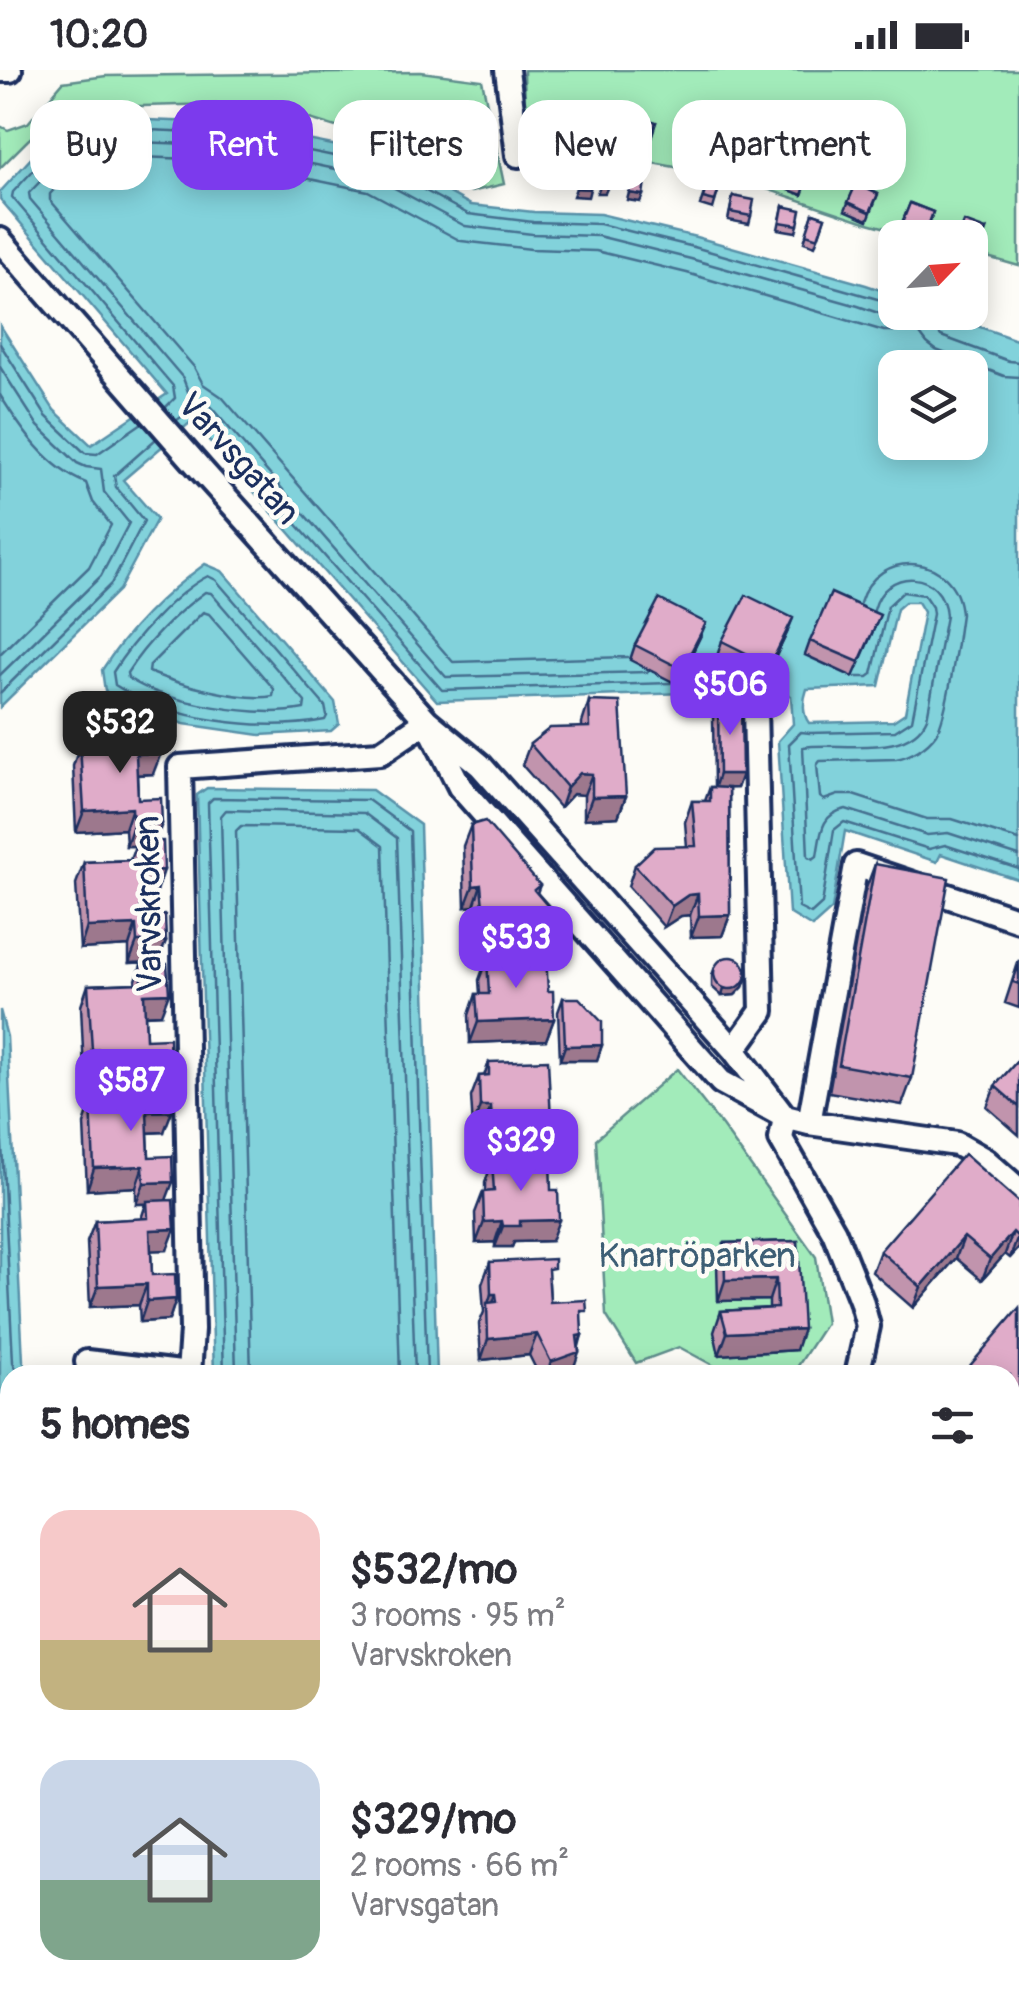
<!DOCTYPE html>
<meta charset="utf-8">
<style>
body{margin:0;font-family:Pangolin,sans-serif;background:#f2f2f3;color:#2b2b33;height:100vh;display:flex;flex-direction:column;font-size:38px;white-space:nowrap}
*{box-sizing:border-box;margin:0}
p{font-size:32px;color:#7c7c81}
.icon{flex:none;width:55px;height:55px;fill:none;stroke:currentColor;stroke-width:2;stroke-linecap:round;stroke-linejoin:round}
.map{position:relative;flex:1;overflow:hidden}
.side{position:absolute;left:0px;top:1295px;width:1020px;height:642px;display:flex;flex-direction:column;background:#fff;border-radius:30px 30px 0 0;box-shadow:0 5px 25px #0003}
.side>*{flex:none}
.top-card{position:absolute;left:30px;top:30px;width:960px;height:90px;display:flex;gap:20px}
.needle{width:65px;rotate:65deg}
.fabs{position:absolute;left:878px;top:150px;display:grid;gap:20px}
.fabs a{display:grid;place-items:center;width:110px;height:110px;border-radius:20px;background:#fff;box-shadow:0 5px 25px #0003;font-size:50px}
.price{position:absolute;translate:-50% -85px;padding:0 22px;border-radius:20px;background:#7c3aed;color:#fff;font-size:32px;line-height:65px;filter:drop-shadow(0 2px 5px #0008)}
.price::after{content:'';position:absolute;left:50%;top:60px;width:30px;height:22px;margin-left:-15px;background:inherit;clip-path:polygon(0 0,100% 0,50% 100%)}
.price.current{background:#222;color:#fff}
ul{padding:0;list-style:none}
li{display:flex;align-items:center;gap:30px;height:250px;padding:0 40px}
li span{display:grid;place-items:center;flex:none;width:280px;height:200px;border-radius:30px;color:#555}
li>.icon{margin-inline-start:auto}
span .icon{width:120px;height:120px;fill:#fffc;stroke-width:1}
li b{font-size:42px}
h2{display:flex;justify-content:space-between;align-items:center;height:120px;padding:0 40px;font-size:42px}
.tag{padding:0 35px;border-radius:30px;background:#fff;box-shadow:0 5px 25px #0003;font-size:35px;line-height:90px}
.tag.current{background:#7c3aed;color:#fff}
.status{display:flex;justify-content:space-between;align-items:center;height:70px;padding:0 50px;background:#fff;direction:ltr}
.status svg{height:28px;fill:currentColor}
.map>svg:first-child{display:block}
.green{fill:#a2ebba;stroke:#5e8d8c;stroke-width:2.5}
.water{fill:#82d2db;stroke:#5991a9;stroke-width:2.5;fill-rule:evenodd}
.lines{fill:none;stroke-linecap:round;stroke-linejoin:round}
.shore{stroke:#447090;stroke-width:2.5}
.minor-casing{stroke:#1b2f5e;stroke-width:30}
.minor{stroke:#fdfcf7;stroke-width:22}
.rail{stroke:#1b2f5e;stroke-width:8;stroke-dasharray:15 8;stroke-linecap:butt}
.wall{fill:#c194ad;stroke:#1b2f5e;stroke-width:2.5}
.shaded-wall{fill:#9d788d;stroke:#1b2f5e;stroke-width:2.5}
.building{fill:#e0acc9;stroke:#1b2f5e;stroke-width:2.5}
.labels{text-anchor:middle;stroke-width:9;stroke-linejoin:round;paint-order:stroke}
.street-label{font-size:35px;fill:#1b2f5e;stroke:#fdfcf7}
.park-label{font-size:35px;fill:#3d5e75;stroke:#fdfcf7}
</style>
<div class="status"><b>10:20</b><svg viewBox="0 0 49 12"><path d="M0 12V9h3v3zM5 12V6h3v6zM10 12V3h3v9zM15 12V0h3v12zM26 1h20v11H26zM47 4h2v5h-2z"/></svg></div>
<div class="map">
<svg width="1019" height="1937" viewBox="0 0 1019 1937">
<rect width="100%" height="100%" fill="#fdfcf7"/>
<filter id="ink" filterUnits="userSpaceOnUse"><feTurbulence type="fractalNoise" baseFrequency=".01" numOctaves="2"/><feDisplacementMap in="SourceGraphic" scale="20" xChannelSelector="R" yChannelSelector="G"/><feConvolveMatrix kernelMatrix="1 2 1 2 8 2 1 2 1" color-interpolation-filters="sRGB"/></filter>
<g filter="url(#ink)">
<path class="green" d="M 524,0 L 1019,0 L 1019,196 L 970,182 L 970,168 L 919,167 L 868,153 L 734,108 L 546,73 L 525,40 Z
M 421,2 L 482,10 L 504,114 L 471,122 L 392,74 L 257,33 L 65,38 L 28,70 L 0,98 L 0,56 L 8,60 L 28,53 L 63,12 L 106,6 Z
M 677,999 L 722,1056 L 816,1187 L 826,1253 L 792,1305 L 731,1305 L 679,1277 L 636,1293 L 606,1245 L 596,1069 Z
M 0,1516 L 10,1528 L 10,1729 L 5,1729 L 0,1744 Z
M 0,1761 L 10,1782 L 10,1843 L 0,1847 Z"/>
<path class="water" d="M 69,47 L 223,53 L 382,85 L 471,135 L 534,142 L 600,144 L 696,167 L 866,215 L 895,225 L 895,242 L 941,243 L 1019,271 L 1019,810 L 941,784 L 937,792 L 845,761 L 832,839 L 812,857 L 789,843 L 778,671 L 793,654 L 791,626 L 781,620 L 437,631 L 192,351 L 123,410 L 157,449 L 119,520 L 0,637 L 0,255 L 54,340 L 91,375 L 167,324 L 0,129 L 0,122 ZM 895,298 L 970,298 L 970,372 L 895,372 ZM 905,532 L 918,532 L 924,542 L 905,643 L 893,651 L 809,653 C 802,644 803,630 807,619 L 879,616 L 897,539 Z
M 205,494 L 222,501 L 335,632 L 339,654 L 331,661 L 260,665 L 184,654 L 128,635 L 105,621 L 102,600 C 129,558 165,523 205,494 Z
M 207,718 L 372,720 L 420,755 L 437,1305 L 214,1305 L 197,725 Z
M 0,940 L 7,967 L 23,1291 L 30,1305 L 10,1305 L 10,1480 L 0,1478 Z
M 10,1856 L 10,1928 L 483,1928 L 466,1937 L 0,1937 L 0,1860 Z"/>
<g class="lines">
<path class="shore" d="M 931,242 L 933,256 L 941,266 L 1009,291 L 1019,292
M 0,274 L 46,346 L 85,383 L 97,384 L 142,353
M 0,297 L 38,356 L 77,393 L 86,397 L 101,399 L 104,422 L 129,453 L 101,506 L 0,605
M 0,325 C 21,359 47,398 86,413 L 93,432 L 111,455 L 89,497 L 0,584
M 165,338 L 175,328 L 173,316 L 12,127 L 13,122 L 74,57 L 221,63 L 378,95 L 468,144 L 533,152 L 600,154 L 694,177 L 895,234
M 176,351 C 185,344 191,338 201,345 L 442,620 L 671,613
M 208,506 L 216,510 L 325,636 L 327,646 L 325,650 C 262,662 170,651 115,615 L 113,602 C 132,571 176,522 208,506 Z
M 205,522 L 211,523 L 305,632 L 304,639 C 258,648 167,634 128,608 L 127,603 C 146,573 176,543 205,522 Z
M 860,533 C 877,476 957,483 961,544 C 958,568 947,647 936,664 C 927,677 911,686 896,689 L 820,691 L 817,695 L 820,727 L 824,730 L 838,725 L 853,725 L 927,749 L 952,749 L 1019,770
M 874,540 C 885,496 944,499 946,546 L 927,648 C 909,690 839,671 803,677 L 808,786 L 813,789 L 817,786 C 821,764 820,744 846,739 L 927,765 L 948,763 L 1019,786
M 203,542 L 209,544 L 274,619 L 273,626 C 244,632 177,614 149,602 L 150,595 Z
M 628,587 L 453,592 L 222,327 L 203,314 L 194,297 L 50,130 L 50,124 L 86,85 L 218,90 L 368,121 L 461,171 L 531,179 L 596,181 L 687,203 L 884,261 L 900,261 L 915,257 L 927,273 L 936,280 L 1004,306 L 1019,307
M 648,602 L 446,607 L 210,336 L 202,331 L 190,327 L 183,308 L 30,129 L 29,123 L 80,70 L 220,75 L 374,107 L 465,156 L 532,164 L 598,166 L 691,189 L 858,236 L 887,246 L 897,247 L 907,242
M 856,607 L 868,607 L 872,604 L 888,536 L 903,522 L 924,525 L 932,537 L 933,544 L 912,650 L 895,661 L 810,663 L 801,662 L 789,674 L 799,838 L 811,844 L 822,834 L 834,760 L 844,752 L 929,779 L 945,775 L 1019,799
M 0,623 L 111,514 L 144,451 L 116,417 L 114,406 L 156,369
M 0,1034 L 13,1292 L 19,1305
M 224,1305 L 208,733 L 213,728 L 368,730 L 410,761 L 427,1305
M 236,1305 L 221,746 L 226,740 L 364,743 L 397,768 L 415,1305
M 251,1305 L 236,761 L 241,756 L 359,758 L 383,776 L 400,1305"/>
<defs>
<path id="minor" d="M 0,0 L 10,0
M 507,0 L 518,85
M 0,170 L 204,403 L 427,651 L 480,695 L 734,980 L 785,1047
M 431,659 L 460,717 L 721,1012 L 785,1047 L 809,1053 L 957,1074 L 985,1090 L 1019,1120
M 734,980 L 762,941 L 755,637
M 785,1047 L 781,1069 L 834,1162 L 861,1230 L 868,1256 L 857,1305
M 809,1053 L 856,795 L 1019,850
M 87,1292 L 189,1304 L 192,1260 L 180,697 L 380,683 L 427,651
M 1010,1563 L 1019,1553
M 1010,1639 L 1019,1628
M 644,1937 L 644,1928
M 983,1937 L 983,1928"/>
</defs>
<use href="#minor" class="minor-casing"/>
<use href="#minor" class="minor"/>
<path class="rail" d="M 0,1606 L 10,1608"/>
</g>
<path class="wall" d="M 633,45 L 656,52 L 647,78 L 624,71 Z
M 688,60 L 710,67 L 702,93 L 680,86 Z
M 739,75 L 761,81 L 753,108 L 730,101 Z
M 789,89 L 812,98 L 802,125 L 779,116 Z
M 707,114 L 719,118 L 713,139 L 700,135 Z
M 856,114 L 878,124 L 868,150 L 845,140 Z
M 733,126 L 751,146 L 749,154 L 728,150 Z
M 910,133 L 933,142 L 924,168 L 918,168 L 899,161 Z
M 783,136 L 798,155 L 796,162 L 778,159 Z
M 813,143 L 825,147 L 815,176 L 804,172 Z
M 986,160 L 976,187 L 970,185 L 970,168 Z
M 874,559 L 853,607 L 805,585 L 810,571 Z
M 787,563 L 765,609 L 717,586 L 722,571 Z
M 700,567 L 677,614 L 630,590 L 635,575 Z
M 589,631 L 626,726 L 618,747 L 584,749 L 584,725 L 573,724 L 560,738 L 522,695 L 530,674 L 582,657 L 582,653 Z
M 718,632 L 742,704 L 737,718 L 729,718 L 730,845 L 722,866 L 691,867 L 690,845 L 681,846 L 664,857 L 628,816 L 635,795 L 687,777 L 685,752 L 692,731 L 705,731 L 710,717 L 714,717 L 713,647 Z
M 133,656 L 153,704 L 137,705 L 138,729 L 156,771 L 157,821 L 140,822 L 141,846 L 158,892 L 129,893 L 129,876 L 80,879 L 76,814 L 84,792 L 130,790 L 135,776 L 126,776 L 125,759 L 76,762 L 73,696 L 80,675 L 126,673 Z
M 471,755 L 540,815 L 537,823 L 551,840 L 543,861 L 522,880 L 515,868 L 476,869 L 474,836 L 465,837 L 463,776 Z
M 875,794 L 912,1008 L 902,1035 L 829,1022 L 865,821 Z
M 487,888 L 548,921 L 554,949 L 546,970 L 470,973 L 469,945 L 476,924 L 480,924 L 479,910 Z
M 1019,890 L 1019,938 L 1005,933 Z
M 141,895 L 161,944 L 145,945 L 146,969 L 170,994 L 164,1012 L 164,1062 L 148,1063 L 149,1087 L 166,1130 L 167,1180 L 151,1180 L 152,1205 L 176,1229 L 169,1250 L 140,1252 L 139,1235 L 90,1237 L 87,1172 L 95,1151 L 141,1149 L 146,1134 L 136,1134 L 136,1117 L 87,1120 L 84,1054 L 91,1033 L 137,1031 L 143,1016 L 133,1016 L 133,1000 L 84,1002 L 81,936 L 88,915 L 135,913 Z
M 715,897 L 746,909 L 743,917 L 735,925 L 722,926 L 712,917 L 712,905 Z
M 563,928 L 602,975 L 597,990 L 560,990 L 558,942 Z
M 1019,989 L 1019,1065 L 987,1037 L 995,1016 Z
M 489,992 L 543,1072 L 484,1074 L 483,1057 L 473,1058 L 471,1027 L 479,1006 L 484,1006 Z
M 492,1092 L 551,1171 L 514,1172 L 512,1177 L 495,1177 L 495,1172 L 476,1173 L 475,1143 L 483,1122 L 485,1122 L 485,1113 Z
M 1019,1132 L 1019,1178 L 1010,1188 L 1005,1184 L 982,1210 L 956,1188 L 913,1238 L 872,1202 L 880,1181 Z
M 798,1171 L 796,1280 L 719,1285 L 714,1262 L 721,1241 L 769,1238 L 769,1230 L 718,1231 L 717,1194 L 724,1173 Z
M 490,1192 L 549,1213 L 550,1232 L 581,1255 L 582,1265 L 572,1303 L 565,1305 L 539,1305 L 529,1285 L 481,1290 L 479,1254 L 484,1242 L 482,1214 Z
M 1019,1238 L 1019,1364 L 1010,1374 L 1010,1305 Z"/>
<path class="shaded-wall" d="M 600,116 L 608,116 L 605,123 L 597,123 Z
M 576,118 L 590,119 L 588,127 L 573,126 Z
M 629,123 L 643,125 L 640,132 L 627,130 Z
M 793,548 L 787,563 L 765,609 L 770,595 Z
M 706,553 L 700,567 L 677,614 L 682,599 Z
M 161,683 L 153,704 L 128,705 L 136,684 Z
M 580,703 L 592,704 L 584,725 L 573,724 L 560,738 L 567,717 Z
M 719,704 L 742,704 L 737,718 L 714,719 Z
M 626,726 L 618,747 L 584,749 L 592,727 Z
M 132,738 L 125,759 L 76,762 L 84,741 Z
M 162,754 L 154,775 L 137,772 L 135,776 L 126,776 L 133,755 Z
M 164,800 L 157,821 L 132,822 L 139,801 Z
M 481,815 L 474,836 L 465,837 L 473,816 Z
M 698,824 L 690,845 L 681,846 L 664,857 L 672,836 L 688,825 Z
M 551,840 L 543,861 L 522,880 L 530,858 Z
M 730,845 L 722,866 L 691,867 L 699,846 Z
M 523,847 L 515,868 L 476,869 L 484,848 Z
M 136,855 L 129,876 L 80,879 L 87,857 Z
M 166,871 L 158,892 L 129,893 L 137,872 Z
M 746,909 L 743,917 L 735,925 L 722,926 L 724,919 Z
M 169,923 L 161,944 L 136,945 L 144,924 Z
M 554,949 L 546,970 L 470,973 L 478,952 Z
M 602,975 L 597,990 L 560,990 L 565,976 Z
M 140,978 L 133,1000 L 84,1002 L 92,980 Z
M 170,994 L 162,1015 L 133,1016 L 141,995 Z
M 480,1036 L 491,1036 L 483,1057 L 473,1058 Z
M 172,1041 L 164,1062 L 139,1063 L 147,1042 Z
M 551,1051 L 543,1072 L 484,1074 L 492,1053 Z
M 143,1096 L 136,1117 L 87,1120 L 94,1098 Z
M 173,1112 L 165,1133 L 136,1134 L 144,1113 Z
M 559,1150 L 551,1171 L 514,1172 L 512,1177 L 495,1177 L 503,1156 L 520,1151 Z
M 502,1151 L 495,1172 L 476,1173 L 484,1152 Z
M 175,1159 L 167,1180 L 142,1181 L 150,1160 Z
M 1013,1162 L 1005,1184 L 982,1210 L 990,1189 Z
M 1019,1166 L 1019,1178 L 1010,1188 L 1018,1167 Z
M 964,1167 L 956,1188 L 913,1238 L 921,1217 Z
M 776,1209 L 769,1230 L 718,1231 L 725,1210 Z
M 147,1214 L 139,1235 L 90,1237 L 98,1216 Z
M 491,1224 L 496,1224 L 489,1245 L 487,1237 Z
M 176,1229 L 169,1250 L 140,1252 L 147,1231 Z
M 803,1259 L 796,1280 L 719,1285 L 727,1263 Z
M 537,1264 L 529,1285 L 481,1290 L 488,1269 Z
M 582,1265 L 575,1283 L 579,1282 L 572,1303 L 565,1305 L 546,1305 L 551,1292 L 577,1266 Z
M 1019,1348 L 1019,1364 L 1010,1374 L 1010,1370 Z
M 1019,1501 L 1019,1511 L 1010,1533 L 1010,1511 Z"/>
<path class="building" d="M 633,45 L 656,52 L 650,71 L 627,64 Z
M 688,60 L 710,67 L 705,86 L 682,79 Z
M 739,75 L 761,81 L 755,101 L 733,94 Z
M 789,89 L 812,98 L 804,117 L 782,109 Z
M 577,100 L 591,101 L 590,119 L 576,118 Z
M 608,101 L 608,116 L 600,116 L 600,102 Z
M 632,102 L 646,104 L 643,125 L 629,123 Z
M 707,114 L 719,118 L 715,131 L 703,128 Z
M 856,114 L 878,124 L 870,142 L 848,132 Z
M 733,126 L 754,130 L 751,146 L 730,142 Z
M 910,133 L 933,142 L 926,162 L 902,153 Z
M 783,136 L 801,140 L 798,155 L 780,152 Z
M 813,143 L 825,147 L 818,168 L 806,164 Z
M 964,152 L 986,160 L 979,180 L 970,177 L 970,168 L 958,168 Z
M 831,523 L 880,545 L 859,592 L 810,571 Z
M 746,525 L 793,548 L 770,595 L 722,571 Z
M 659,529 L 706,553 L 682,599 L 635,575 Z
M 589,631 L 620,632 L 626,726 L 592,727 L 592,704 L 580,703 L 567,717 L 530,674 L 550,658 L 590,657 Z
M 718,632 L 741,632 L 742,704 L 719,704 Z
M 159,654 L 161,683 L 136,684 L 138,729 L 161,728 L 162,754 L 133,755 L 132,738 L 84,741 L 80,675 L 134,673 L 133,656 Z
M 710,717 L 729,718 L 730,845 L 699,846 L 698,824 L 688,825 L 672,836 L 635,795 L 654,777 L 696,776 L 692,731 L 710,731 Z
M 485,751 L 540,815 L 534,820 L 551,840 L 530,858 L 523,847 L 484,848 L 481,815 L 473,816 L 471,755 Z
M 163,771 L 164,800 L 139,801 L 141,846 L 165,845 L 166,871 L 137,872 L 136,855 L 87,857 L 84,792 L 137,790 L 137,772 Z
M 875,794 L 949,808 L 912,1008 L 839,995 Z
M 546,886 L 548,921 L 553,921 L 554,949 L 478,952 L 476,924 L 489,924 L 487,888 Z
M714 903a16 16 0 1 1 32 0a16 16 0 1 1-32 0Z
M 1019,893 L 1019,914 L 1013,912 Z
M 167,894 L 169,923 L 144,924 L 146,969 L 169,968 L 170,994 L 141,995 L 140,978 L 92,980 L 88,915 L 142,913 L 141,895 Z
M 563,928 L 579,928 L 602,952 L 602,975 L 565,976 Z
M 1019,989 L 1019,1037 L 995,1016 Z
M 548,990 L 551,1051 L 492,1053 L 491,1036 L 480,1036 L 479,1006 L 489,1005 L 489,992 Z
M 170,1012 L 172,1041 L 147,1042 L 149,1087 L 172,1086 L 173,1112 L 144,1113 L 143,1096 L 94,1098 L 91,1033 L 145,1031 L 144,1013 Z
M 964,1084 L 1019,1132 L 1019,1166 L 1018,1167 L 1013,1162 L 990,1189 L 964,1167 L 921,1217 L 880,1181 Z
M 550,1090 L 551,1120 L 558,1120 L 559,1150 L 520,1151 L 520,1156 L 503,1156 L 502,1151 L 484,1152 L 483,1122 L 494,1121 L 492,1092 Z
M 173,1130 L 175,1159 L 150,1160 L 152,1205 L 175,1204 L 176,1229 L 147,1231 L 147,1214 L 98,1216 L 95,1151 L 148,1148 L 147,1131 Z
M 798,1171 L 803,1259 L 727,1263 L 721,1241 L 777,1238 L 776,1209 L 725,1210 L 724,1173 Z
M 554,1189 L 554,1198 L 548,1199 L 550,1232 L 586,1230 L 587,1241 L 581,1241 L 582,1265 L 577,1266 L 579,1282 L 551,1292 L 537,1264 L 488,1269 L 487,1233 L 497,1232 L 496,1224 L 491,1224 L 490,1192 Z
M 1019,1238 L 1019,1348 L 1017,1351 L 1010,1345 L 1010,1305 L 962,1305 Z
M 1010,1479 L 1019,1488 L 1019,1501 L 1010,1511 Z
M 589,1928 L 590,1937 L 531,1937 L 531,1930 Z
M 747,1928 L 775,1928 L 775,1933 L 807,1934 L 807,1937 L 747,1937 Z"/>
</g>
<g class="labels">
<g class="street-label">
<text transform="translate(239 388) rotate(48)" y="12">Varvsgatan</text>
<text transform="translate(148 834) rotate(-91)" y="12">Varvskroken</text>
</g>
<g class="park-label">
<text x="697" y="1197">Knarröparken</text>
</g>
</g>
</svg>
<div class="fabs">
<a><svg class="needle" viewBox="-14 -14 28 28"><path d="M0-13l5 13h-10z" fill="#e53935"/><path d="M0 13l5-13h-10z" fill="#7c7c81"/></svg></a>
<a><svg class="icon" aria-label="layers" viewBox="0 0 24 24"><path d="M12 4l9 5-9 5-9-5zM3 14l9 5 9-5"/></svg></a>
</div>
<b class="price" style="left:730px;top:668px">$506</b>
<b class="price current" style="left:120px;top:706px">$532</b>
<b class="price" style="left:516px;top:921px">$533</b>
<b class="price" style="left:131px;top:1064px">$587</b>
<b class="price" style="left:521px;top:1124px">$329</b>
<div class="top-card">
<a class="tag">Buy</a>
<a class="tag current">Rent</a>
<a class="tag">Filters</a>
<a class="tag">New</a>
<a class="tag">Apartment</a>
</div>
<section class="side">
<h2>5 homes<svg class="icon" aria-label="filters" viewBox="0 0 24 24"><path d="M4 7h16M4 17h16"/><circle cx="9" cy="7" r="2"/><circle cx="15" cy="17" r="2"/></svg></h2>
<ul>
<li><span style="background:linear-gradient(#f6c9c9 65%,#c2b280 0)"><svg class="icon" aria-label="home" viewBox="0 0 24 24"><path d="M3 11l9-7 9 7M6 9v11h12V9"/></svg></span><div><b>$532/mo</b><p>3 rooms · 95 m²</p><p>Varvskroken</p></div></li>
<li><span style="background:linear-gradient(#c9d6e8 60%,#7fa58c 0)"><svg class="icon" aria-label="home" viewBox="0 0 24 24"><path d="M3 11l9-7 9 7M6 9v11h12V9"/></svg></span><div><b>$329/mo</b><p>2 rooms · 66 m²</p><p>Varvsgatan</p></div></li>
</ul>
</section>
</div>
